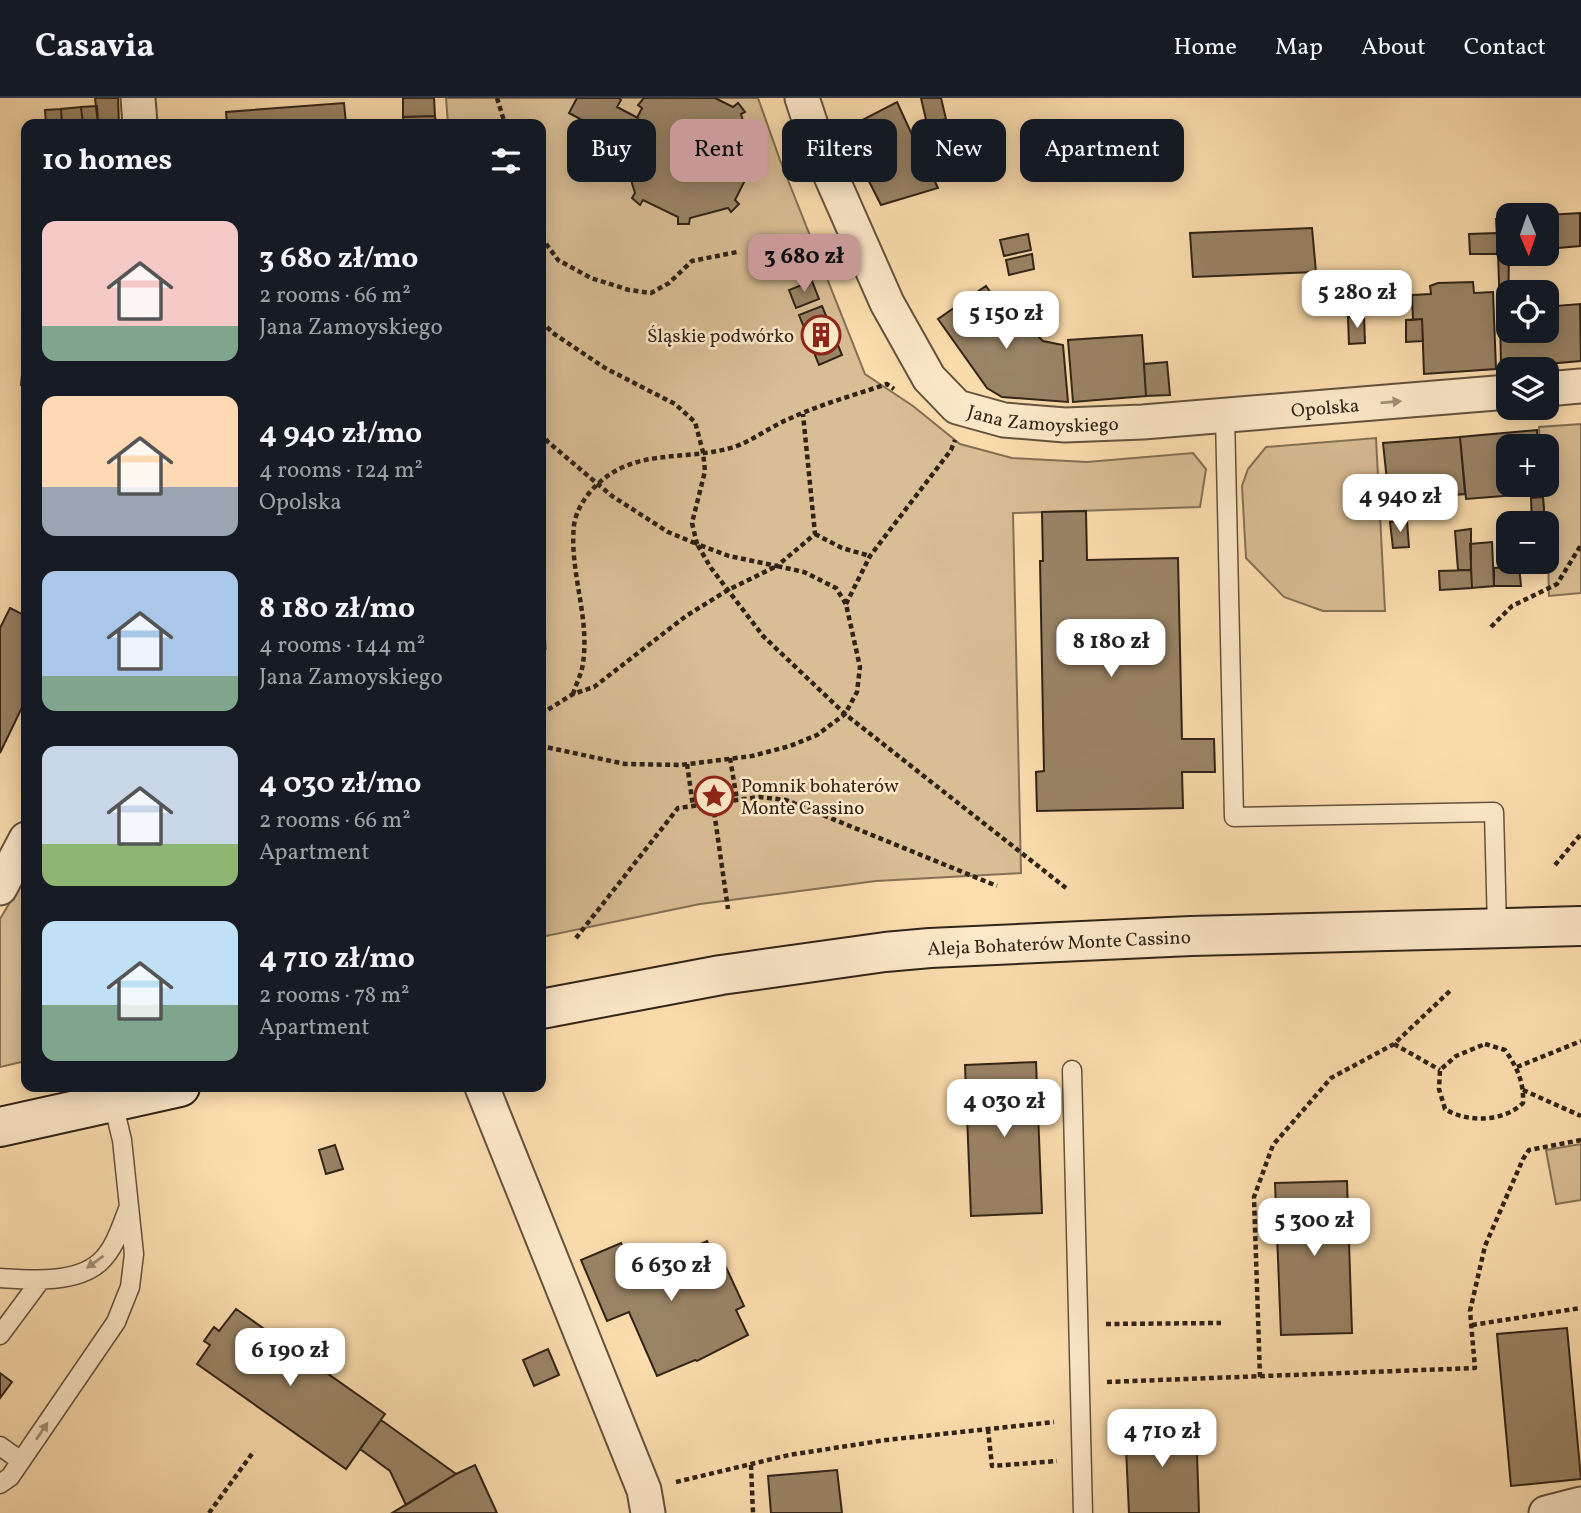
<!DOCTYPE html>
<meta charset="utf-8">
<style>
body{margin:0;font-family:Vollkorn,serif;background:#242831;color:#f1f3f6;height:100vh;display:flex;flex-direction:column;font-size:26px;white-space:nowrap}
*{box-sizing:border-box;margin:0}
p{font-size:23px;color:#9ea1a6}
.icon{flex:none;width:38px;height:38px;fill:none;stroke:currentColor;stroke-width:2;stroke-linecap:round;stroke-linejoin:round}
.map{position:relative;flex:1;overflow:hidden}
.sheet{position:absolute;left:21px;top:21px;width:525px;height:973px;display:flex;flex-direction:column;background:#171b24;border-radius:14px;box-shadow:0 4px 18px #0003}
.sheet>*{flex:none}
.guide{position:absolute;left:567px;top:21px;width:665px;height:63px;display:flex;gap:14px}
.needle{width:46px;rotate:178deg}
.fabs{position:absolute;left:1496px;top:105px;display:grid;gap:14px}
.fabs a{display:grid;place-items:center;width:63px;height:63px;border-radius:14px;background:#171b24;box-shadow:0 4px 18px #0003;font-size:35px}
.price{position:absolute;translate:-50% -60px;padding:0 16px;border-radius:14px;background:#fff;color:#222;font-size:23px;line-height:46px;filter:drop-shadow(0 2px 4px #0008)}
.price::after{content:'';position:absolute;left:50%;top:42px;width:21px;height:16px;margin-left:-10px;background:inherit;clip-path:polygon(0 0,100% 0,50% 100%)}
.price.on{background:#c59692;color:#111}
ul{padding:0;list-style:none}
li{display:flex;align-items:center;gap:21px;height:175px;padding:0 21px}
li span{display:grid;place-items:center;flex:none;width:196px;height:140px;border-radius:14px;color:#555}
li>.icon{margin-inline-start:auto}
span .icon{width:84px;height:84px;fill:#fffc;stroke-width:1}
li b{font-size:30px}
h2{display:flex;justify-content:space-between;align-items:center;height:84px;padding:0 21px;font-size:30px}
.pill{padding:0 24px;border-radius:14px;background:#171b24;box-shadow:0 4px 18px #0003;font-size:24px;line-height:63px}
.pill.on{background:#c59692;color:#111}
header{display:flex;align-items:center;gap:42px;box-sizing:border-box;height:98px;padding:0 35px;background:#171b24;border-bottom:2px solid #363941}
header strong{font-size:33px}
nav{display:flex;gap:38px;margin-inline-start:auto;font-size:24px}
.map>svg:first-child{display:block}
.green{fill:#d9bd94;stroke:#847056;stroke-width:2}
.building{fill:#9a8466;stroke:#302317;stroke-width:2}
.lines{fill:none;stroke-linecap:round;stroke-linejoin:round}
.lane-casing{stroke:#63523d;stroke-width:21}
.street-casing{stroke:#63523d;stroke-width:37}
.secondary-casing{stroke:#302317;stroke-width:42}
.path{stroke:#302317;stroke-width:4.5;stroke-dasharray:5 3.5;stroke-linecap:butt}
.lane{stroke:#fde9ca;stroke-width:18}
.street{stroke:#fde9ca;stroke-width:33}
.secondary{stroke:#fde9ca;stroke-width:38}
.oneway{fill:#a19079}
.labels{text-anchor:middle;stroke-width:5;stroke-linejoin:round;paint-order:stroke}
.poi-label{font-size:19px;fill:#302317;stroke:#fde9ca;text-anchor:end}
.street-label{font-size:19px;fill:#302317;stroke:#fde9ca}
</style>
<header>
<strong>Casavia</strong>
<nav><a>Home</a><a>Map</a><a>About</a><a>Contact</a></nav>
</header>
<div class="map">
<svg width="1581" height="1415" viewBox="0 0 1581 1415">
<rect width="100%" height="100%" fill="#fcddae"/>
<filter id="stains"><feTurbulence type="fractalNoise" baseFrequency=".00286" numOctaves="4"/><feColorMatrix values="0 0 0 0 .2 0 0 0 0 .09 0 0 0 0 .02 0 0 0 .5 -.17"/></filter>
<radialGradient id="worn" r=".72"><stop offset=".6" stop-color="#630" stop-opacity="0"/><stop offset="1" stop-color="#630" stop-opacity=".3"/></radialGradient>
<path class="green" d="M 446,0 L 758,0 L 780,62 L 865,276 L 913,308 L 960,346 L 1012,360 L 1087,364 L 1193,355 L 1206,371 L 1200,409 L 1013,415 L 1021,775 L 876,783 L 700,806 L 541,839 L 541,552 L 546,551 L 541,497 L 541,26 L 448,26 Z
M 1581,326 L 1581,495 L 1549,498 L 1547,425 L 1545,425 L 1542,387 L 1547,387 L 1547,348 L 1540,348 L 1539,329 Z
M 1376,340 L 1385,513 L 1323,513 L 1284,499 L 1246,460 L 1242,388 L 1248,371 L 1266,349 Z
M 25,779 L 26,963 L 0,969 L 0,821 Z
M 1581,1046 L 1581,1102 L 1556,1106 L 1546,1052 Z"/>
<path class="building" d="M 95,0 L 118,0 L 119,26 L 98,26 Z
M 403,0 L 434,0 L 435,18 L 403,19 Z
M 577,0 L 619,0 L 621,2 L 617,9 L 638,20 L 629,37 L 608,27 L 604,34 L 569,15 Z
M 644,0 L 715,0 L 733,9 L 738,5 L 745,14 L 741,16 L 752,54 L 759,56 L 757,66 L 753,66 L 735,102 L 739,106 L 731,114 L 728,110 L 690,120 L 689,126 L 678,126 L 678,119 L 643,102 L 640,107 L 632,100 L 635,95 L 624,59 L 618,58 L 618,46 L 624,46 L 642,10 L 638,7 Z
M 921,0 L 941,0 L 946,21 L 927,26 Z
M 897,4 L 913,39 L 920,42 L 919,50 L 938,90 L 881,107 L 843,32 Z
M 344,5 L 346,26 L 227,26 L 226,14 Z
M 97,8 L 98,26 L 83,26 L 81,9 Z
M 81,9 L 83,26 L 62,26 L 61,11 Z
M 61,11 L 62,26 L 46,26 L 45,12 Z
M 435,18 L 436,26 L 404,26 L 403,19 Z
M 1580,115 L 1580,148 L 1547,151 L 1547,117 Z
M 1508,120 L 1508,155 L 1498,156 L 1496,121 Z
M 1312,130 L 1316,174 L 1193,179 L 1190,135 Z
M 1497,135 L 1498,156 L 1470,156 L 1469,136 Z
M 1028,136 L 1031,152 L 1004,158 L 1000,142 Z
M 1032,156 L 1034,171 L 1009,177 L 1006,162 Z
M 1498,156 L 1509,156 L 1508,212 L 1500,212 Z
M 812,183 L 819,201 L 796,210 L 789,192 Z
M 1473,184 L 1474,195 L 1493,194 L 1496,271 L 1424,276 L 1422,221 L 1413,222 L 1412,197 L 1431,196 L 1430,188 L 1438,185 Z
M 986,188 L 1019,234 L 1027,227 L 1043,243 L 1063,247 L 1068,304 L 1002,299 L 987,290 L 938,221 Z
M 1556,200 L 1556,208 L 1580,206 L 1581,263 L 1501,270 L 1500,212 L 1508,212 L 1508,233 L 1547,233 L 1547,201 Z
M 822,208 L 842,257 L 819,267 L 799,217 Z
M 1364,218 L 1365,245 L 1349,246 L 1348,219 Z
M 1422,221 L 1423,243 L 1406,244 L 1406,222 Z
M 1142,237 L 1146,298 L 1073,304 L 1068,242 Z
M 24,256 L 26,257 L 26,288 L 21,287 Z
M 1167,264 L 1170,297 L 1146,298 L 1144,266 Z
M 1537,332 L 1538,348 L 1508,348 L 1508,387 L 1541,387 L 1542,395 L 1466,401 L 1460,339 Z
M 1460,339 L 1465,396 L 1389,402 L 1383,345 Z
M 1543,399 L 1545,425 L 1532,425 L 1531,400 Z
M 1086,413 L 1087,462 L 1178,460 L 1182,641 L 1214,641 L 1215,674 L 1182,674 L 1183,710 L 1037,713 L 1036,674 L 1044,673 L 1040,463 L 1043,463 L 1042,414 Z
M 1407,423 L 1409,449 L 1393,450 L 1390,424 Z
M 1471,431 L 1471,472 L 1458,472 L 1455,433 Z
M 1492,444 L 1494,488 L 1472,490 L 1470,446 Z
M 1519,468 L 1521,488 L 1494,488 L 1494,470 Z
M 1471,472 L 1472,490 L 1440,492 L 1439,473 Z
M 10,510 L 26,518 L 26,601 L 0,655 L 0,530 Z
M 1036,964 L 1042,1115 L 971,1118 L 965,967 Z
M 335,1047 L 343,1071 L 326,1076 L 319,1052 Z
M 1347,1083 L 1352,1235 L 1281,1237 L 1275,1085 Z
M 707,1143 L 718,1170 L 725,1167 L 744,1208 L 736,1212 L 748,1237 L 697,1263 L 695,1262 L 657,1278 L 629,1214 L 607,1223 L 581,1162 L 621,1145 L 634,1176 L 654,1167 L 652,1163 L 683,1149 L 685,1153 Z
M 236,1211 L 385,1316 L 346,1371 L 197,1266 L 210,1247 L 204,1243 L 214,1229 L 219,1233 Z
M 1567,1230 L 1581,1381 L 1511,1388 L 1497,1236 Z
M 548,1251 L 559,1277 L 534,1288 L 523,1262 Z
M 0,1275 L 12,1284 L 0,1300 Z
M 381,1322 L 456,1376 L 406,1407 L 390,1373 L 360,1351 Z
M 1196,1327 L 1199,1415 L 1129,1415 L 1125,1329 Z
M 475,1367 L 497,1415 L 392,1415 L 456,1376 Z
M 837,1372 L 842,1415 L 771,1415 L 768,1378 Z"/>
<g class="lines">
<defs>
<path id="lane" d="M 1225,318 L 1234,719 L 1494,714 L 1497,830
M 1072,972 L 1083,1415
M 0,1180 C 30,1182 76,1186 100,1164 C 115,1150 121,1129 128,1111
M 0,1237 L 40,1183
M 0,1348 L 21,1363
M 0,1386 L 10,1379 L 116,1224 L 130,1189 L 134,1156 L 122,1042 L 113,1005"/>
<g id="street">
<path d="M 138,0 L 140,26"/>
<path id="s1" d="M 802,0 L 819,51 L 887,205 L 929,280 L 957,309 L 1004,322 L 1065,327 L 1143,324 L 1508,294"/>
<path d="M 1547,291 L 1581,288"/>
<path d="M 0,790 L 26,741"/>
<path d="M 482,989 L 644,1392 L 648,1415"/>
<path d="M 1546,1415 L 1581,1406"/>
</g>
<g id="secondary">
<path id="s2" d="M 541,911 L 721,877 L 885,854 L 930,850 L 1191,838 L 1581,828"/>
<path d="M 0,1029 L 180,989"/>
</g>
</defs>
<use href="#lane" class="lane-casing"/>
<use href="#street" class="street-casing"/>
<use href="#secondary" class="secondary-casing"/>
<path class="path" d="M 497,0 L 505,26
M 541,139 L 558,162 L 591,180 L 629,192 L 651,195 L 669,185 L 692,163 L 737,154
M 541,223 L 553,235 L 605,270 L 675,306 L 695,324 L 703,354 L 705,373 L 692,425 L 697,446 L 729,458 L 777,468 L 815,436 L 803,316
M 541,334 L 548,344 L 612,398 L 668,434 L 697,446 L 711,470 L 763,538 L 845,616 L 1066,790
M 815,436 L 842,450 L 870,458
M 846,506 L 870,458 L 951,352 L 955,342
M 1491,529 L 1512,508 L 1557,486 L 1581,447
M 573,596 C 576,586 582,575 583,565 C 590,519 569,473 574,427 C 576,414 582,404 590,394 C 631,347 681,365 734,349 C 754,342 771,328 791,320 C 821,306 855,297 887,286 L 894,291
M 541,616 L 573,596 L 594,589 L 686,518 L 728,492 L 777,468 L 804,474 L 836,490 L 846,506 L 860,569 L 857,594 L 845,616 L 817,637 L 790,648 L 752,658 L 681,667 L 625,666 L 541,648
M 730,660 L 737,702
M 687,666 L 693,708
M 713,706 L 728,811
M 1555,767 L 1581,736
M 576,840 L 678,710 L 759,699 L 786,702 L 997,788
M 1394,946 L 1440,972
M 1485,946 L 1505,952 C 1517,969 1524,984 1523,1005 C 1504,1024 1467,1025 1445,1011 L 1439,991 L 1440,972 L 1456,958 Z
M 1517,969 L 1581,943
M 1523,992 L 1581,1018
M 1106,1226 L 1221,1225
M 1472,1227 L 1581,1210
M 1260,1279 L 1254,1099 L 1273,1047 L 1331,980 L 1394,946 L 1452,891
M 1107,1284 L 1475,1270 L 1470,1213 L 1485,1148 L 1523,1061 L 1529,1052 L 1581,1042
M 988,1331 L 992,1368 L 1057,1363
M 751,1367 L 753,1415
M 676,1384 L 789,1357 L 886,1342 L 1054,1324
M 209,1415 L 254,1353"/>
<use href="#lane" class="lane"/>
<use href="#street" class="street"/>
<use href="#secondary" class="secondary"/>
</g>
<defs><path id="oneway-solid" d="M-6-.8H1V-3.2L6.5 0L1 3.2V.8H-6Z" transform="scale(1.75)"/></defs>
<g class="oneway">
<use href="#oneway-solid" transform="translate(1391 304) rotate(-5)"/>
<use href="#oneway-solid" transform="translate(95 1164) rotate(144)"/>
<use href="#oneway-solid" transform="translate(42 1333) rotate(-56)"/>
</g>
<defs>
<symbol id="building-ring" viewBox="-11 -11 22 22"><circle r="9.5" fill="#fde9ca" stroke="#8f2418" stroke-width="1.5"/><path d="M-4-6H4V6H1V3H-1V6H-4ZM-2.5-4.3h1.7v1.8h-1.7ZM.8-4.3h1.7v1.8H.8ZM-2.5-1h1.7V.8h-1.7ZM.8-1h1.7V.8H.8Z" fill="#8f2418"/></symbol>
<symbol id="sight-ring" viewBox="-11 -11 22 22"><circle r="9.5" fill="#fde9ca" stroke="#8f2418" stroke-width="1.5"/><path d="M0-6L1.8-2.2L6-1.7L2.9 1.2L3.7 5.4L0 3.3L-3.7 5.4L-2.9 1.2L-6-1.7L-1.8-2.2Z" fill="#8f2418"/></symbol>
</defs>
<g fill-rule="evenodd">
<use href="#building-ring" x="799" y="215" width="44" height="44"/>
<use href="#sight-ring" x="692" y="676" width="44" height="44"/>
</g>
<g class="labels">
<g class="poi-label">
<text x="794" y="244">Śląskie podwórko</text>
<text x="741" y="694" text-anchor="start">Pomnik bohaterów<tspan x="741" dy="22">Monte Cassino</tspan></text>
</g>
<g class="street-label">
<text dy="7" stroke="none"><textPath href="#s1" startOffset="719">Opolska</textPath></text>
<text dy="7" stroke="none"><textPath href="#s1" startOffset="436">Jana Zamoyskiego</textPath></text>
<text dy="7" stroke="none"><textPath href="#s2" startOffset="523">Aleja Bohaterów Monte Cassino</textPath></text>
</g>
</g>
<rect width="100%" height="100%" filter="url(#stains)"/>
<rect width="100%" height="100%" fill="url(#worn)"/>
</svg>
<div class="fabs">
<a><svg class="needle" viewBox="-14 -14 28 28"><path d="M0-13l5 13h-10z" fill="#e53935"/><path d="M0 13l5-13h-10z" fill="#9ea1a6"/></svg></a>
<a><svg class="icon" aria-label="locate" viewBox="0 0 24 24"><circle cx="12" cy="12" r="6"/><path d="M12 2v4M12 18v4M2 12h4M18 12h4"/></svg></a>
<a><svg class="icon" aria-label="layers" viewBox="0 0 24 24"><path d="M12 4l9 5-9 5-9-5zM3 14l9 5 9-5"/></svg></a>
<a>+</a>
<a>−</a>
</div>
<b class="price on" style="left:804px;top:196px">3 680 zł</b>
<b class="price" style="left:1357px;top:232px">5 280 zł</b>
<b class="price" style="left:1006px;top:253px">5 150 zł</b>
<b class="price" style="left:1400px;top:436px">4 940 zł</b>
<b class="price" style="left:1111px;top:581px">8 180 zł</b>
<b class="price" style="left:1004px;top:1041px">4 030 zł</b>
<b class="price" style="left:1314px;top:1160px">5 300 zł</b>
<b class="price" style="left:671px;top:1205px">6 630 zł</b>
<b class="price" style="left:290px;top:1290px">6 190 zł</b>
<b class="price" style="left:1162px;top:1371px">4 710 zł</b>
<div class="guide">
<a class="pill">Buy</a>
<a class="pill on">Rent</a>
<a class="pill">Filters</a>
<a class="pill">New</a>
<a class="pill">Apartment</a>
</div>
<section class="sheet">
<h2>10 homes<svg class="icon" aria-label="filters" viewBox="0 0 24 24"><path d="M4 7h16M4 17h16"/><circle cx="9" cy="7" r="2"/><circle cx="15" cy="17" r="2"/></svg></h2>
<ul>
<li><span style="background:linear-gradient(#f6c9c9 75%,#7fa58c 0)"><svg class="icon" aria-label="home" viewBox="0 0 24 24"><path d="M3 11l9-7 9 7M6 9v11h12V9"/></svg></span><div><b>3 680 zł/mo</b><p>2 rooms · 66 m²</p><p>Jana Zamoyskiego</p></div></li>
<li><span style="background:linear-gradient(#ffd9b3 65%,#9aa5b1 0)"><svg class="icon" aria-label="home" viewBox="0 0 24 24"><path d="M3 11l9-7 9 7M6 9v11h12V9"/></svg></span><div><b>4 940 zł/mo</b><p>4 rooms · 124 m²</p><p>Opolska</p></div></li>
<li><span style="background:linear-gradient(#a9c7e8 75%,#7fa58c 0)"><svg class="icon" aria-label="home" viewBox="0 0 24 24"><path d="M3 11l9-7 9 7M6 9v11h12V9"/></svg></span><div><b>8 180 zł/mo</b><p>4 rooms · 144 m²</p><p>Jana Zamoyskiego</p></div></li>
<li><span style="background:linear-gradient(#c9d6e8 70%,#8fb573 0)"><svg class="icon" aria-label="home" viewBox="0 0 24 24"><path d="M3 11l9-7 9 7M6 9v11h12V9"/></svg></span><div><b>4 030 zł/mo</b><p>2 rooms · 66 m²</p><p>Apartment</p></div></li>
<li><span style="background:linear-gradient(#bfe0f5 60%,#7fa58c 0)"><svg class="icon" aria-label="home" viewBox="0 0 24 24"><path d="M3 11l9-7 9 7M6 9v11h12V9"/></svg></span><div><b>4 710 zł/mo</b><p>2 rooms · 78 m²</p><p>Apartment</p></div></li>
</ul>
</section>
</div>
